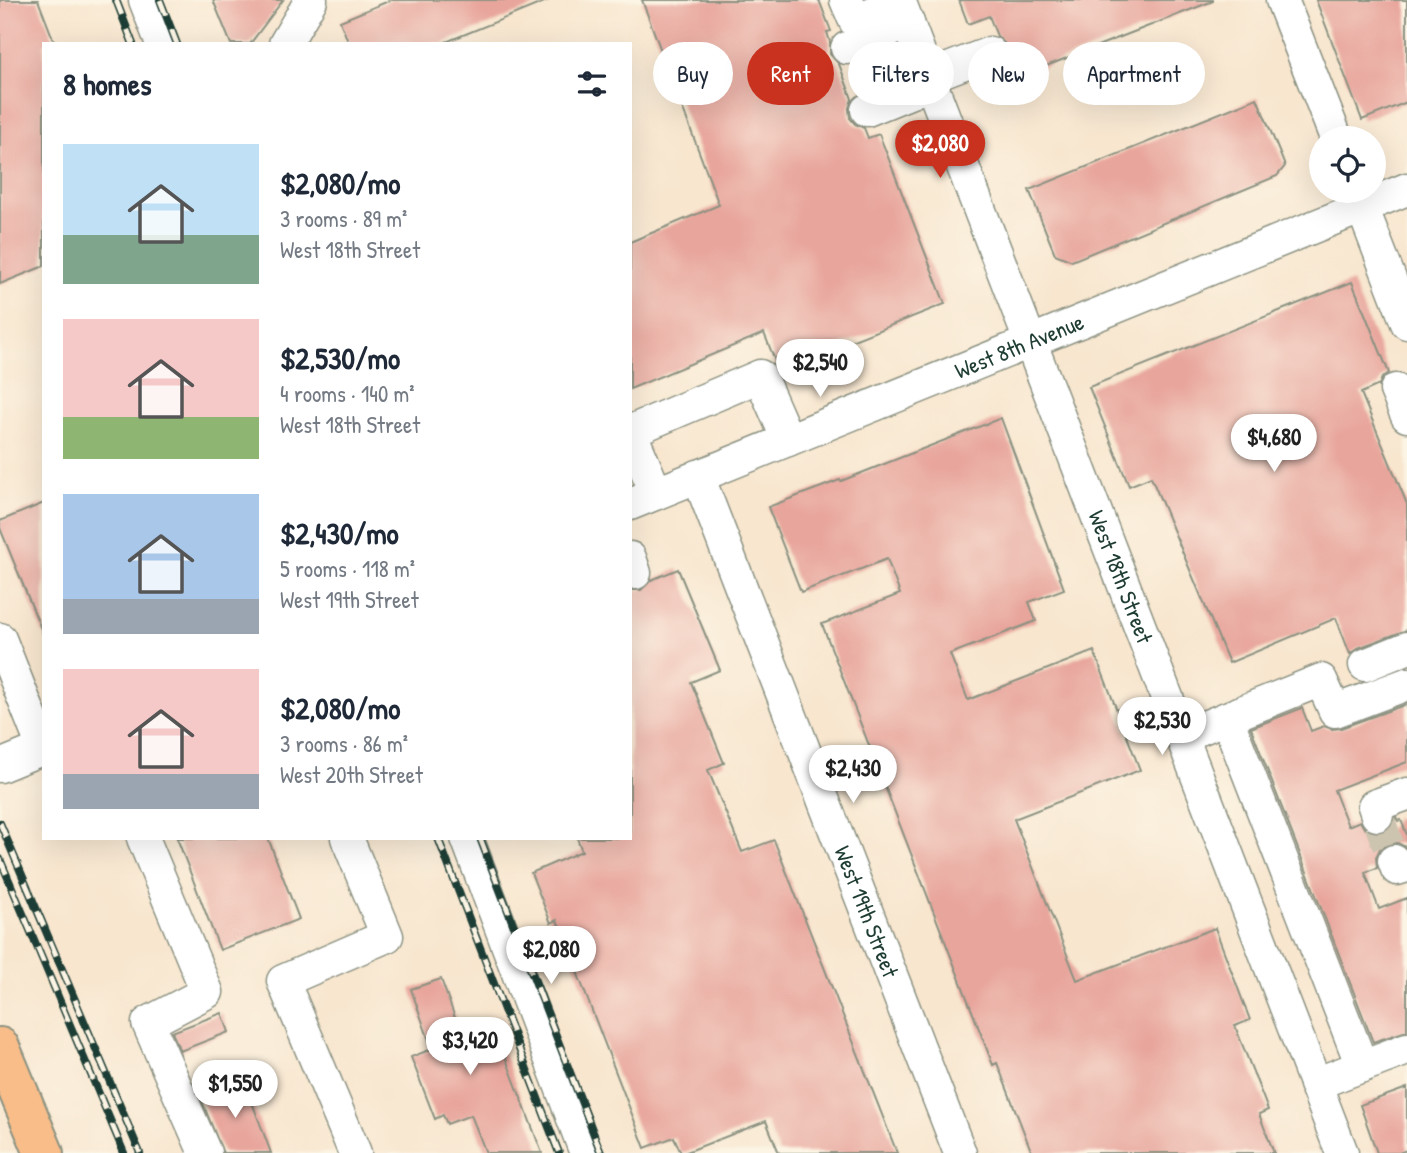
<!DOCTYPE html>
<meta charset="utf-8">
<style>
body{margin:0;font-family:"Patrick Hand",sans-serif;background:#f6f6f7;color:#1f2937;height:100vh;display:flex;flex-direction:column;font-size:26px;white-space:nowrap}
*{box-sizing:border-box;margin:0}
p{font-size:23px;color:#747a83}
.icon{flex:none;width:38px;height:38px;fill:none;stroke:currentColor;stroke-width:2;stroke-linecap:round;stroke-linejoin:round}
.map{position:relative;flex:1;overflow:hidden}
.sheet{position:absolute;left:42px;top:42px;width:590px;height:798px;display:flex;flex-direction:column;background:#fff;border-radius:0px;box-shadow:0 7px 28px #0002}
.sheet>*{flex:none}
.top-card{position:absolute;left:653px;top:42px;width:649px;height:63px;display:flex;gap:14px}
.controls{position:absolute;left:1309px;top:126px;display:grid;gap:14px}
.controls a{display:grid;place-items:center;width:77px;height:77px;border-radius:50%;background:#fff;box-shadow:0 7px 28px #0002;font-size:35px}
.price{position:absolute;translate:-50% -60px;padding:0 16px;border-radius:24px;background:#fff;color:#222;font-size:23px;line-height:46px;filter:drop-shadow(0 2px 4px #0008)}
.price::after{content:'';position:absolute;left:50%;top:42px;width:21px;height:16px;margin-left:-10px;background:inherit;clip-path:polygon(0 0,100% 0,50% 100%)}
.price.current{background:#c8321e;color:#fff}
ul{padding:0;list-style:none}
li{display:flex;align-items:center;gap:21px;height:175px;padding:0 21px}
li span{display:grid;place-items:center;flex:none;width:196px;height:140px;border-radius:0px;color:#555}
li>.icon{margin-inline-start:auto}
span .icon{width:84px;height:84px;fill:#fffc;stroke-width:1}
li b{font-size:30px}
h2{display:flex;justify-content:space-between;align-items:center;height:84px;padding:0 21px;font-size:30px}
.chip{padding:0 24px;border-radius:32px;background:#fff;box-shadow:0 7px 28px #0002;font-size:24px;line-height:63px}
.chip.current{background:#c8321e;color:#fff}
.map>svg:first-child{display:block}
.building{fill:#e8a59c}
.lines{fill:none;stroke-linecap:round;stroke-linejoin:round}
.minor-tunnel{stroke:#cdc4b0;stroke-width:32;stroke-dasharray:32 16;stroke-linecap:butt}
.minor-casing{stroke:#8c9282;stroke-width:35}
.major-casing{stroke:#8c9282;stroke-width:42}
.minor{stroke:#fff;stroke-width:32}
.major{stroke:#f8bd89;stroke-width:38}
.rail-casing{stroke:#1f3d34;stroke-width:8}
.rail{stroke:#fcf5e5;stroke-width:5;stroke-dasharray:16;stroke-linecap:butt}
.labels{text-anchor:middle;stroke-width:5;stroke-linejoin:round;paint-order:stroke}
.street-label{font-size:23px;fill:#1f3d34;stroke:#fcf5e5}
</style>
<div class="map">
<svg width="1407" height="1153" viewBox="0 0 1407 1153">
<rect width="100%" height="100%" fill="#fcf5e5"/>
<filter id="ink" filterUnits="userSpaceOnUse"><feTurbulence type="fractalNoise" baseFrequency=".0143" numOctaves="2"/><feDisplacementMap in="SourceGraphic" scale="14" xChannelSelector="R" yChannelSelector="G"/><feConvolveMatrix kernelMatrix="1 2 1 2 8 2 1 2 1" color-interpolation-filters="sRGB"/></filter>
<filter id="wash" filterUnits="userSpaceOnUse"><feTurbulence type="fractalNoise" baseFrequency=".00686" numOctaves="4" result="noise"/><feDisplacementMap in="SourceGraphic" scale="28" xChannelSelector="R" yChannelSelector="G"/><feGaussianBlur stdDeviation="1.57" result="paint"/><feColorMatrix in="noise" values="0 0 0 0 0 0 0 0 0 0 0 0 0 0 0 0 0 1.4 0 .05"/><feComposite in="paint" operator="in"/></filter>
<g filter="url(#wash)">
<rect width="100%" height="100%" fill="#f8e6cf"/>
<g id="blocks">
<path class="building" d="M 0,0 L 38,0 L 55,44 L 44,44 L 44,266 L 0,284 Z
M 213,0 L 283,0 L 250,44 L 231,44 Z
M 391,0 L 546,0 L 547,1 L 441,44 L 349,44 L 340,21 Z
M 642,0 L 819,0 L 831,31 L 827,32 L 830,42 L 830,54 L 839,64 L 852,99 L 849,108 L 850,118 L 855,124 L 864,128 L 868,138 L 879,134 L 945,304 L 828,350 L 829,353 L 780,373 L 764,333 L 630,389 L 630,242 L 719,205 Z
M 959,0 L 1213,0 L 1213,1 L 1013,79 L 1006,61 L 1008,55 L 1007,46 L 997,36 L 989,16 L 968,24 Z
M 1316,0 L 1407,0 L 1407,102 L 1362,120 Z
M 1257,98 L 1285,166 L 1277,176 L 1072,261 L 1055,254 L 1029,190 Z
M 1352,282 L 1389,373 L 1382,378 L 1379,385 L 1361,393 L 1407,504 L 1407,630 L 1358,648 L 1350,654 L 1336,618 L 1229,663 L 1151,477 L 1129,486 L 1089,387 Z
M 1001,418 L 1064,589 L 1029,602 L 1036,621 L 950,654 L 968,700 L 1094,651 L 1140,770 L 1014,819 L 1077,980 L 1215,928 L 1250,1020 L 1235,1026 L 1268,1110 L 1259,1114 L 1274,1153 L 1032,1153 L 997,1063 L 993,1065 L 822,624 L 900,594 L 887,559 L 801,592 L 768,507 L 840,480 L 841,481 Z
M 44,503 L 44,634 L 43,634 L 0,528 L 0,521 Z
M 678,569 L 720,670 L 691,682 L 724,763 L 708,770 L 742,852 L 774,840 L 897,1153 L 779,1153 L 766,1121 L 684,1153 L 681,1153 L 674,1137 L 645,1148 L 557,920 L 551,923 L 531,873 L 582,851 L 577,838 L 630,838 L 630,590 L 641,590 L 651,580 Z
M 1407,704 L 1407,762 L 1334,790 L 1348,826 L 1360,821 L 1364,828 L 1373,833 L 1382,833 L 1390,828 L 1396,817 L 1398,821 L 1401,820 L 1407,835 L 1407,848 L 1398,843 L 1387,844 L 1380,849 L 1376,857 L 1377,868 L 1365,872 L 1379,909 L 1407,898 L 1407,1031 L 1373,1042 L 1251,728 L 1302,708 L 1311,731 L 1324,726 L 1332,729 L 1341,728 Z
M 177,838 L 268,838 L 299,919 L 220,950 Z
M 441,979 L 462,1037 L 493,1025 L 542,1153 L 486,1153 L 471,1115 L 447,1124 L 443,1115 L 435,1119 L 411,1057 L 432,1049 L 411,989 Z
M 222,1013 L 229,1032 L 180,1051 L 172,1032 Z
M 244,1081 L 271,1153 L 223,1153 L 200,1096 Z
M 1407,1088 L 1407,1150 L 1399,1153 L 1377,1153 L 1360,1105 Z"/>
</g>
</g>
<g filter="url(#ink)">
<use href="#blocks" fill-opacity="0" stroke="#8c9282" stroke-width="2"/>
<g class="lines">
<path class="minor-tunnel" d="M 1377,815 L 1394,861"/>
<defs>
<g id="minor">
<path d="M 145,0 L 162,44"/>
<path d="M 846,0 L 855,21 L 899,0"/>
<path id="s1" d="M 899,0 L 1342,1153"/>
<path d="M 1282,0 L 1336,138"/>
<path d="M 285,44 L 311,0"/>
<path d="M 847,48 L 908,23"/>
<path d="M 928,77 L 990,53"/>
<path d="M 867,110 L 931,84"/>
<path d="M 1356,191 L 1407,323"/>
<path d="M 1396,390 L 1407,416"/>
<path d="M 630,431 L 656,493"/>
<path d="M 631,431 L 760,376 L 788,440"/>
<path id="s2" d="M 698,476 L 960,1153"/>
<path id="s3" d="M 630,504 L 1407,189"/>
<path d="M 630,558 L 635,573"/>
<path d="M 0,639 L 43,748"/>
<path d="M 1365,665 L 1407,648"/>
<path d="M 1227,718 L 1362,1066"/>
<path d="M 1182,736 L 1321,680 L 1335,711 L 1407,684"/>
<path d="M 0,766 L 44,748"/>
<path d="M 1377,815 L 1374,806 L 1407,794"/>
<path d="M 143,838 L 207,992 L 148,1023 L 205,1153"/>
<path d="M 347,838 L 387,936 L 283,981 L 355,1153"/>
<path d="M 467,838 L 586,1153"/>
<path d="M 1394,861 L 1397,869 L 1407,866"/>
<path d="M 1315,1084 L 1407,1049"/>
</g>
<path id="major" d="M 0,1047 L 44,1153"/>
</defs>
<use href="#minor" class="minor-casing"/>
<use href="#major" class="major-casing"/>
<use href="#minor" class="minor"/>
<use href="#major" class="major"/>
<defs>
<path id="rail" d="M 116,0 L 133,44
M 160,0 L 177,44
M 0,823 L 140,1153
M 438,838 L 559,1153
M 480,838 L 601,1153
M 0,859 L 124,1153"/>
</defs>
<use href="#rail" class="rail-casing"/>
<use href="#rail" class="rail"/>
</g>
</g>
<g class="labels">
<g class="street-label">
<text dy="8" stroke="none"><textPath href="#s3" startOffset="420">West 8th Avenue</textPath></text>
<text dy="8" stroke="none"><textPath href="#s1" startOffset="618">West 18th Street</textPath></text>
<text dy="8" stroke="none"><textPath href="#s2" startOffset="467">West 19th Street</textPath></text>
</g>
</g>
</svg>
<div class="controls">
<a><svg class="icon" aria-label="locate" viewBox="0 0 24 24"><circle cx="12" cy="12" r="6"/><path d="M12 2v4M12 18v4M2 12h4M18 12h4"/></svg></a>
</div>
<b class="price current" style="left:940px;top:180px">$2,080</b>
<b class="price" style="left:820px;top:399px">$2,540</b>
<b class="price" style="left:1274px;top:474px">$4,680</b>
<b class="price" style="left:1162px;top:757px">$2,530</b>
<b class="price" style="left:853px;top:805px">$2,430</b>
<b class="price" style="left:551px;top:986px">$2,080</b>
<b class="price" style="left:470px;top:1077px">$3,420</b>
<b class="price" style="left:235px;top:1120px">$1,550</b>
<div class="top-card">
<a class="chip">Buy</a>
<a class="chip current">Rent</a>
<a class="chip">Filters</a>
<a class="chip">New</a>
<a class="chip">Apartment</a>
</div>
<section class="sheet">
<h2>8 homes<svg class="icon" aria-label="filters" viewBox="0 0 24 24"><path d="M4 7h16M4 17h16"/><circle cx="9" cy="7" r="2"/><circle cx="15" cy="17" r="2"/></svg></h2>
<ul>
<li><span style="background:linear-gradient(#bfe0f5 65%,#7fa58c 0)"><svg class="icon" aria-label="home" viewBox="0 0 24 24"><path d="M3 11l9-7 9 7M6 9v11h12V9"/></svg></span><div><b>$2,080/mo</b><p>3 rooms · 89 m²</p><p>West 18th Street</p></div></li>
<li><span style="background:linear-gradient(#f6c9c9 70%,#8fb573 0)"><svg class="icon" aria-label="home" viewBox="0 0 24 24"><path d="M3 11l9-7 9 7M6 9v11h12V9"/></svg></span><div><b>$2,530/mo</b><p>4 rooms · 140 m²</p><p>West 18th Street</p></div></li>
<li><span style="background:linear-gradient(#a9c7e8 75%,#9aa5b1 0)"><svg class="icon" aria-label="home" viewBox="0 0 24 24"><path d="M3 11l9-7 9 7M6 9v11h12V9"/></svg></span><div><b>$2,430/mo</b><p>5 rooms · 118 m²</p><p>West 19th Street</p></div></li>
<li><span style="background:linear-gradient(#f6c9c9 75%,#9aa5b1 0)"><svg class="icon" aria-label="home" viewBox="0 0 24 24"><path d="M3 11l9-7 9 7M6 9v11h12V9"/></svg></span><div><b>$2,080/mo</b><p>3 rooms · 86 m²</p><p>West 20th Street</p></div></li>
</ul>
</section>
</div>
